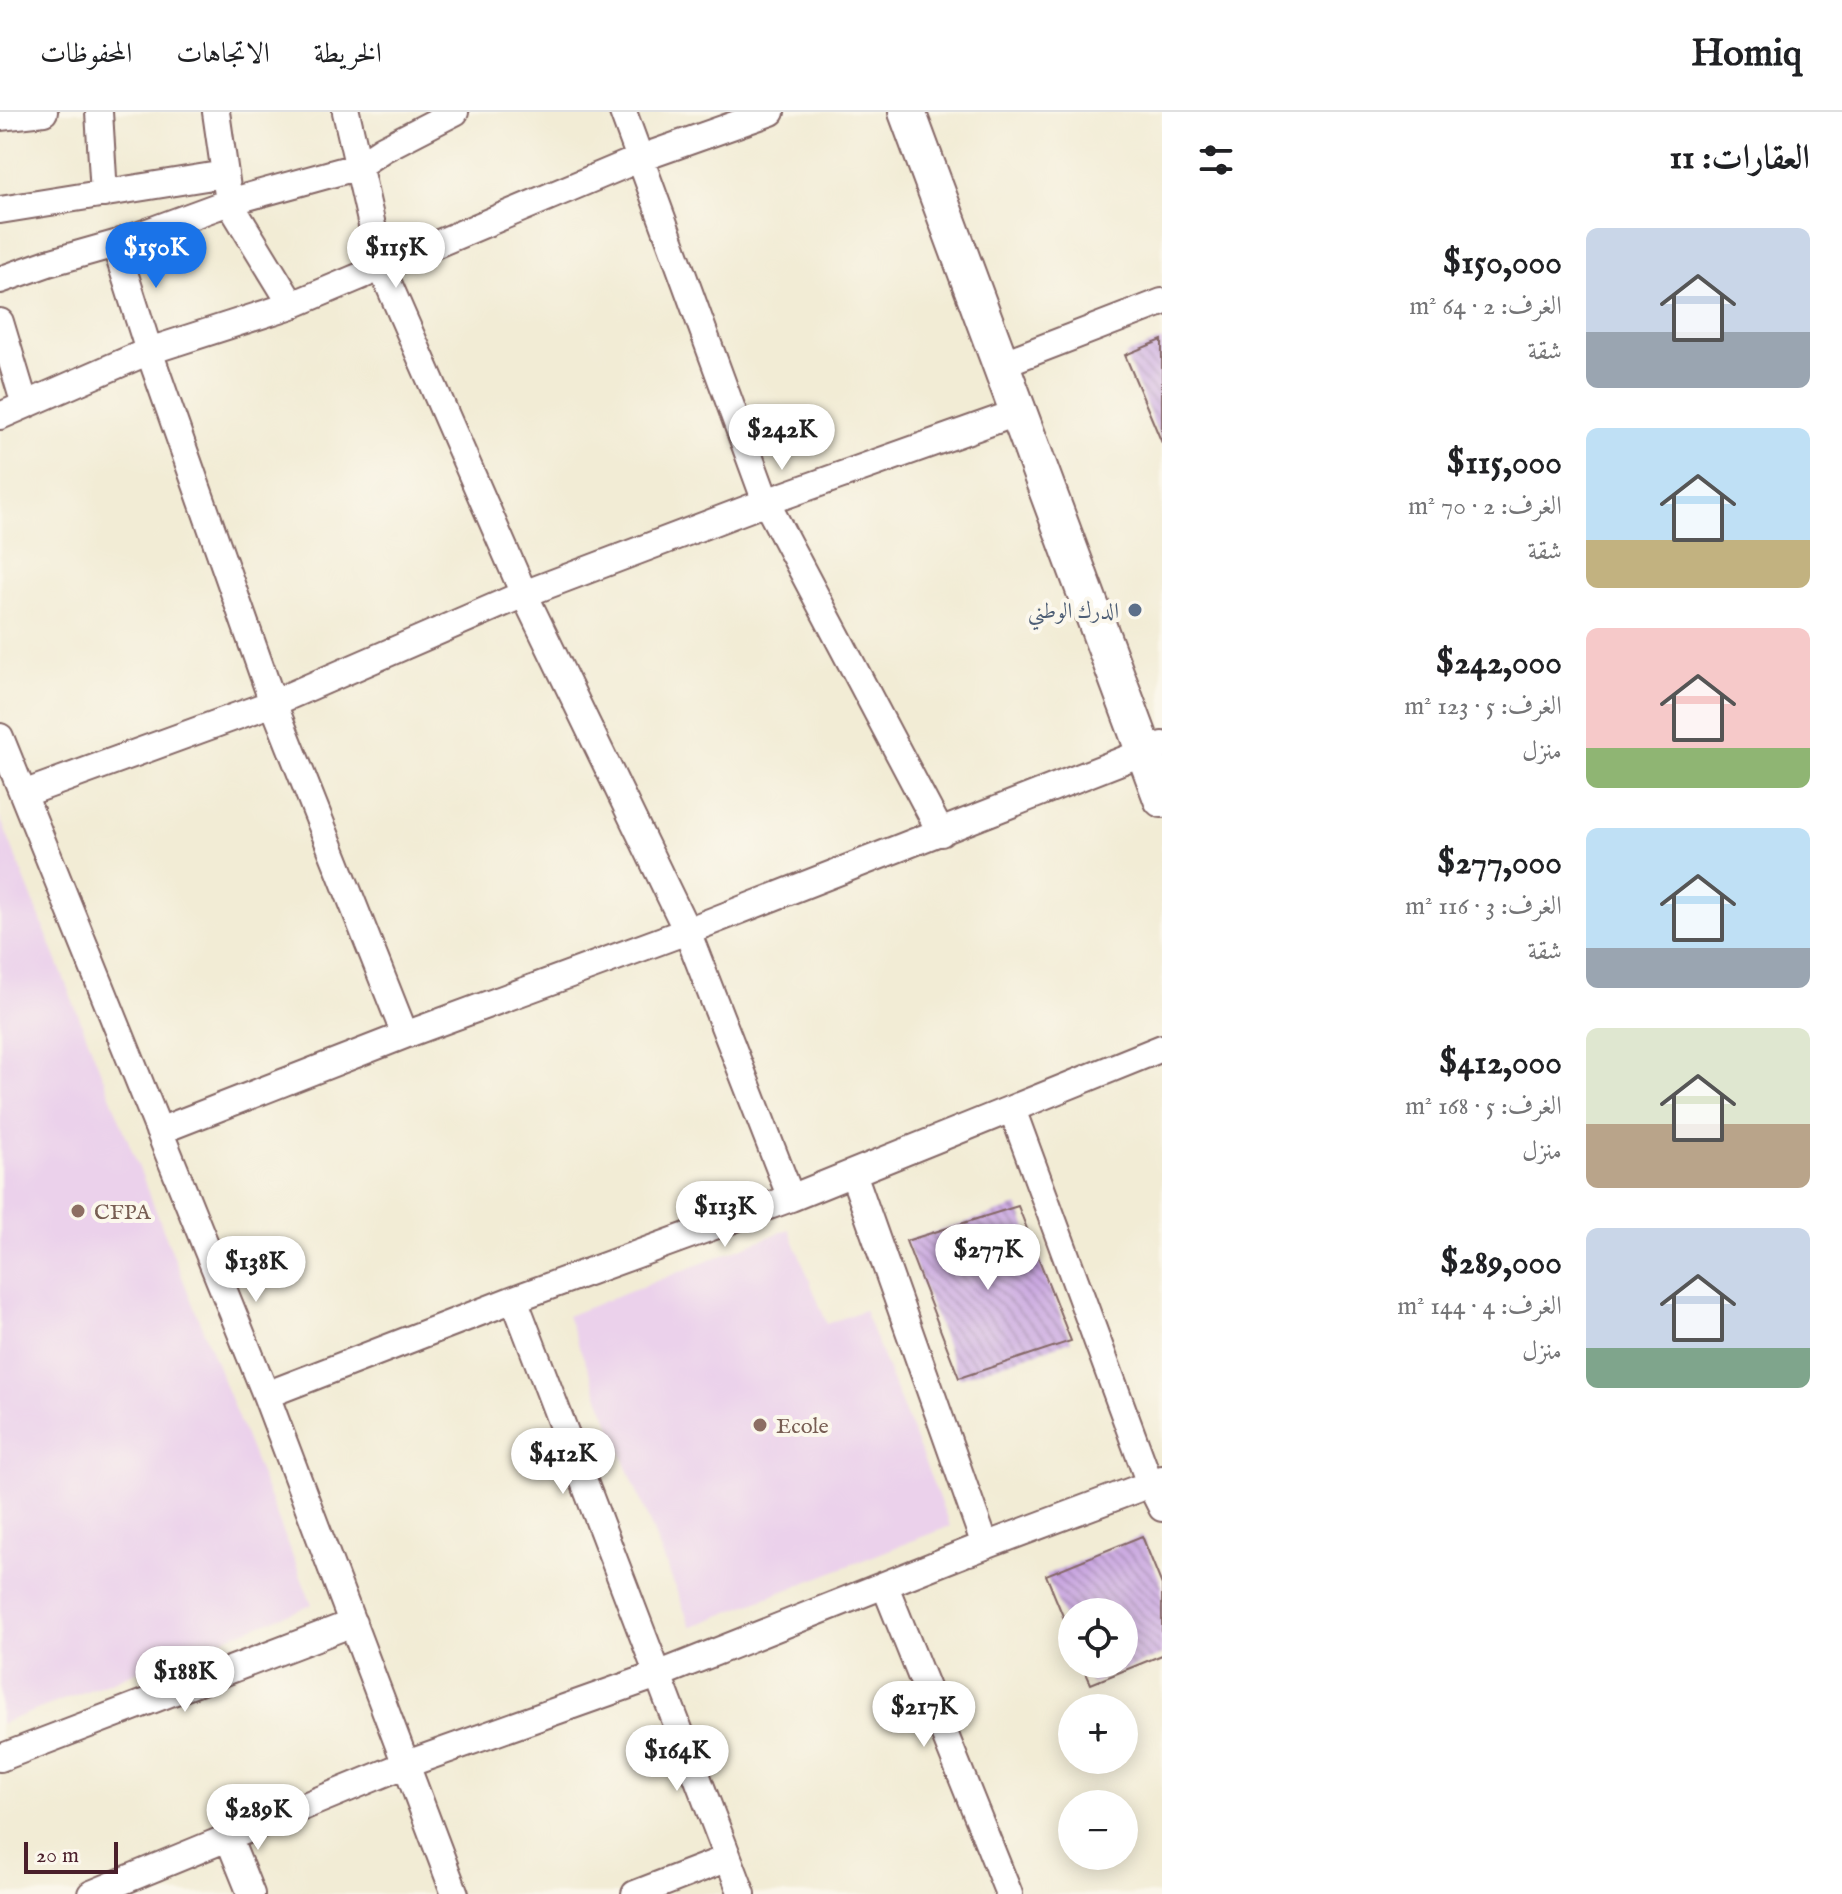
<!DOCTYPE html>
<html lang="ar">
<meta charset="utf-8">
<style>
body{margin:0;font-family:"IM FELL English",Amiri,serif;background:#f6f6f6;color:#202124;direction:rtl;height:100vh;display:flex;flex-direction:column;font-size:30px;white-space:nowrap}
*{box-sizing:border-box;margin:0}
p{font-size:26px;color:#757577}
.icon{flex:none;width:44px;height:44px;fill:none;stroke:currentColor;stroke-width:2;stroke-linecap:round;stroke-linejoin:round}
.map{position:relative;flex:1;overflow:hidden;direction:ltr}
.drawer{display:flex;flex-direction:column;background:#fff;width:680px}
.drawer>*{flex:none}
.controls{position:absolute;left:1058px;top:1486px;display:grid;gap:16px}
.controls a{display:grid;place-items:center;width:80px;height:80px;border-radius:50%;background:#fff;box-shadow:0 4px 20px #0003;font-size:40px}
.scale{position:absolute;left:24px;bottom:20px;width:94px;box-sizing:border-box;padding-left:8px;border:4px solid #4a1f2b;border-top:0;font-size:22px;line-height:28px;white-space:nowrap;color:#4a1f2b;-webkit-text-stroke:6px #fbf7ec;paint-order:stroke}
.price{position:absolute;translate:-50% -68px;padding:0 18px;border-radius:28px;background:#fff;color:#222;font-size:26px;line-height:52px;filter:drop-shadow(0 2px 4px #0008)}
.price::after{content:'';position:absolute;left:50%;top:48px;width:24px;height:18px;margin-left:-12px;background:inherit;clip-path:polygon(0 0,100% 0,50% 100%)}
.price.selected{background:#1a73e8;color:#fff}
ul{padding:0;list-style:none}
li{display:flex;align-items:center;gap:24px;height:200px;padding:0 32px}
li span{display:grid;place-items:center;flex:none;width:224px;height:160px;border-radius:12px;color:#555}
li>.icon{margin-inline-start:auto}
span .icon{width:96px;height:96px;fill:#fffc;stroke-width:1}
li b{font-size:34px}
h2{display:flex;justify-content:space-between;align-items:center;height:96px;padding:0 32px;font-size:34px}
header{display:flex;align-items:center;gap:48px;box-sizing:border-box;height:112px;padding:0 40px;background:#fff;border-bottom:2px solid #e0e0e0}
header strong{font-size:38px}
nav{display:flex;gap:44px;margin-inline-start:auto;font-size:28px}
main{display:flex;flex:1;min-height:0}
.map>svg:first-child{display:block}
.built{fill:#ebd1eb}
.building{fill:url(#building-back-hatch)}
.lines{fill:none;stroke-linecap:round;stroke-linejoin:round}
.minor-casing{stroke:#856766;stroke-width:30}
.secondary-casing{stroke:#856766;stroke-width:40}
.minor{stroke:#fff;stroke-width:26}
.secondary{stroke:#fff;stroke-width:36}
.service-dot{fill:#5c6f8a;stroke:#fbf7ec;stroke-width:3}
.education-dot{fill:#8d6e63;stroke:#fbf7ec;stroke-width:3}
.labels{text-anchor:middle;stroke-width:8;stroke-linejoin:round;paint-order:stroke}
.service-label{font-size:22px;fill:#4e5e75;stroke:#fbf7ec;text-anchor:end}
.education-label{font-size:22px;fill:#785e54;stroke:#fbf7ec;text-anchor:start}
</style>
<header>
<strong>Homiq</strong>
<nav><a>الخريطة</a><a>الاتجاهات</a><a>المحفوظات</a></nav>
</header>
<main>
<section class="drawer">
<h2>العقارات: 11<svg class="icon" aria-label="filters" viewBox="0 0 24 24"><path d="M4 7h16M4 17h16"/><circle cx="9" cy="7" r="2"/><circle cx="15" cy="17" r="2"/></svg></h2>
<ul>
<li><span style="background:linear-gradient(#c9d6e8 65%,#9aa5b1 0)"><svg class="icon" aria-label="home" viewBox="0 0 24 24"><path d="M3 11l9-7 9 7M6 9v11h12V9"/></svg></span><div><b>$150,000</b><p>الغرف: 2 · 64 m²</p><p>شقة</p></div></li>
<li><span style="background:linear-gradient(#bfe0f5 70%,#c2b280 0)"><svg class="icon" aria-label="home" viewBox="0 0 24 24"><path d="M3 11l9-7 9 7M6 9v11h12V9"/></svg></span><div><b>$115,000</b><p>الغرف: 2 · 70 m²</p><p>شقة</p></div></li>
<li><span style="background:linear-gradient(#f6c9c9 75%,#8fb573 0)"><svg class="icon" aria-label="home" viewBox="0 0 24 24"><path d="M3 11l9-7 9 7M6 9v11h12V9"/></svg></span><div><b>$242,000</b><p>الغرف: 5 · 123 m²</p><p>منزل</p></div></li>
<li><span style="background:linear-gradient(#bfe0f5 75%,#9aa5b1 0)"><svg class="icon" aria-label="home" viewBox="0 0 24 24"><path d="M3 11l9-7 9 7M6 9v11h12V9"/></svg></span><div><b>$277,000</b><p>الغرف: 3 · 116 m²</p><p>شقة</p></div></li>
<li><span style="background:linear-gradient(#dfe7d0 60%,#b9a48a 0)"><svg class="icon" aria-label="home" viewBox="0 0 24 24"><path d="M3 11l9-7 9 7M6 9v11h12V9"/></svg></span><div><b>$412,000</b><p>الغرف: 5 · 168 m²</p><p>منزل</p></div></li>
<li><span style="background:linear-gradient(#c9d6e8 75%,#7fa58c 0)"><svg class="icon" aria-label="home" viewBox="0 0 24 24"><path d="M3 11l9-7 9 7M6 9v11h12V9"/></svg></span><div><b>$289,000</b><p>الغرف: 4 · 144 m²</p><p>منزل</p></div></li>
</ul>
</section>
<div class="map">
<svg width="1162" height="1782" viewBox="0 0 1162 1782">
<defs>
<pattern id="building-back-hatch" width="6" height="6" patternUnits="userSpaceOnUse" patternTransform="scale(2)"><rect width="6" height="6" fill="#c8a5e0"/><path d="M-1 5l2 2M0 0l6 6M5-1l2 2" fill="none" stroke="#a486b6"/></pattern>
</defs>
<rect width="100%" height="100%" fill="#fbf7ec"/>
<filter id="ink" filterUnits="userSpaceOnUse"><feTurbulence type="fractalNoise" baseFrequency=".0125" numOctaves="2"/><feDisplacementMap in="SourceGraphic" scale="16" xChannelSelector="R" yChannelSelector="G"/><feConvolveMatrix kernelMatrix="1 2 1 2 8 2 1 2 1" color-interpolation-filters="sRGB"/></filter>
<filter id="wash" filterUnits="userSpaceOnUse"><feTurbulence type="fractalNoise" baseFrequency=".006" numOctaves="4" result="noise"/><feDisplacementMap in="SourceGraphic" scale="32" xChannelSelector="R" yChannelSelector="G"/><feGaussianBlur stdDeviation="1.8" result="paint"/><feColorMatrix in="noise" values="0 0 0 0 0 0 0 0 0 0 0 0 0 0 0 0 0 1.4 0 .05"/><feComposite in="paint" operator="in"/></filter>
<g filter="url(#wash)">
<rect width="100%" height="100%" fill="#f2ecd5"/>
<path class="built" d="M 0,705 L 312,1493 L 0,1612 Z
M 789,1117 L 827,1212 L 864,1198 L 950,1414 L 691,1515 L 567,1204 Z"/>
<g id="blocks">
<path class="building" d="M 1162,228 L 1162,331 L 1125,243 Z
M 1018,1094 L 1071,1229 L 959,1266 L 906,1129 Z
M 1142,1424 L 1162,1473 L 1162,1543 L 1091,1572 L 1082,1552 L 1124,1552 L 1124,1500 L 1072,1500 L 1072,1526 L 1046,1463 Z"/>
</g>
</g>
<g filter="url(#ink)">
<use href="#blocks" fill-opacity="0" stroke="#856766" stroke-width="2"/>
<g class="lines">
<defs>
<path id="minor" d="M 99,0 L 104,82
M 216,0 L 229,90 L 292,193
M 346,0 L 382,157 L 524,482 L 687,819 L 791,1086
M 623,0 L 766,390 L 941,721
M 0,5 L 44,0
M 0,98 L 225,62
M 115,132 L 149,239 L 273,591 L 405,923
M 0,168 L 48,151 L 115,132 L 229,90 L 356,55 L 383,37 L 455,0
M 0,210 L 25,293
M 999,253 L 1162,190
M 0,304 L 149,239 L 292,193 L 641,46 L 771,0
M 0,625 L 266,1283 L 455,1782
M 23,682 L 273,591 L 524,482 L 766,390 L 1019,300
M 159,1019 L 405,923 L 687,819 L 1162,633
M 514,1187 L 742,1782
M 266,1283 L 514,1187 L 791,1086 L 1162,936
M 1162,1367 L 1150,1372 L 1162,1396
M 969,1440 L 1150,1372 L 1012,997
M 885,1474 L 1009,1782
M 0,1646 L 353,1511
M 228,1725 L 251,1782
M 91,1782 L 407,1652 L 660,1562 L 985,1433 L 853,1061
M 635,1782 L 728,1746"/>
<path id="secondary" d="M 907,0 L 1162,687"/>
</defs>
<use href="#minor" class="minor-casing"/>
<use href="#secondary" class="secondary-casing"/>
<use href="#minor" class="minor"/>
<use href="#secondary" class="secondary"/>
</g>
</g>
<circle class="service-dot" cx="1135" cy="498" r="8"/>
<g class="education-dot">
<circle cx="78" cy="1099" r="8"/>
<circle cx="760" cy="1313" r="8"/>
</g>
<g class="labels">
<g class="service-label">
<text x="1119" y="506">الدرك الوطني</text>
</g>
<g class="education-label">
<text x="94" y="1107">CFPA</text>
<text x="776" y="1321">Ecole</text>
</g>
</g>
</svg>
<div class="controls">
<a><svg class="icon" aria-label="locate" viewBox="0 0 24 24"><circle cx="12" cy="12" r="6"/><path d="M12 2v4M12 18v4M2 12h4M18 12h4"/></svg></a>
<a>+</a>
<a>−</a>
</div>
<div class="scale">20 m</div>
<b class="price selected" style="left:156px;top:178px">$150K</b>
<b class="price" style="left:396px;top:178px">$115K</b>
<b class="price" style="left:782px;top:360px">$242K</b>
<b class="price" style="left:725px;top:1137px">$113K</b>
<b class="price" style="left:988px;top:1180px">$277K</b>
<b class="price" style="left:256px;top:1192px">$138K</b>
<b class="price" style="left:563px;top:1384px">$412K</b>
<b class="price" style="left:185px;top:1602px">$188K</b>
<b class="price" style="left:924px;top:1637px">$217K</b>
<b class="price" style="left:677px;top:1681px">$164K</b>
<b class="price" style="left:258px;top:1740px">$289K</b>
</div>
</main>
